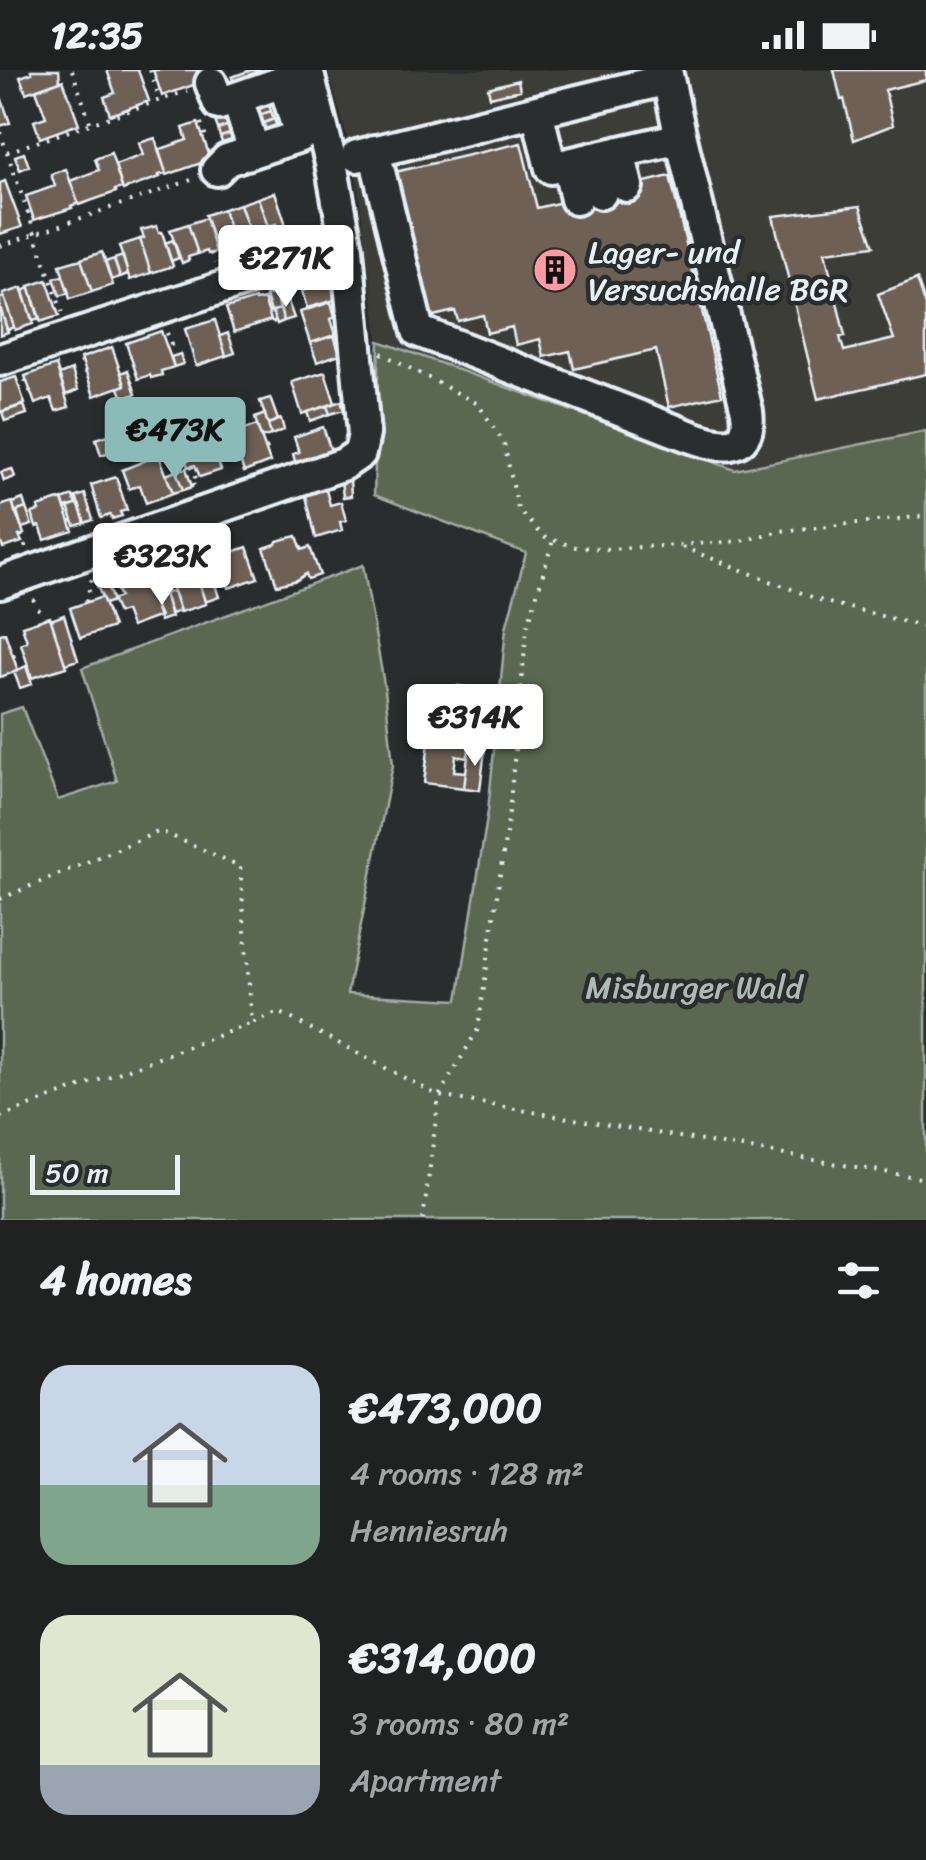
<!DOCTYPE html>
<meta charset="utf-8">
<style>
body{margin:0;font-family:Sriracha,sans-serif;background:#282a2a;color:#f1f3f6;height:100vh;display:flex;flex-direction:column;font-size:38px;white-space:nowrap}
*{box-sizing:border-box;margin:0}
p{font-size:32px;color:#a2a4a5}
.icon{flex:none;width:55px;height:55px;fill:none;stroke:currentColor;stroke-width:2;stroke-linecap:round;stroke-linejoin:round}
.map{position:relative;height:1150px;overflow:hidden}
.sheet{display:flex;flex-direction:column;background:#202222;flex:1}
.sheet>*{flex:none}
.scale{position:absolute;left:30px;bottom:25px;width:150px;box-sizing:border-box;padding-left:10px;border:5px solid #e8f1f8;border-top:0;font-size:28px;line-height:35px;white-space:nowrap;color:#e8f1f8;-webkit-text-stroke:8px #2a2d2e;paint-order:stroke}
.price{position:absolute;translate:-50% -85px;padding:0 22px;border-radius:10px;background:#fff;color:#222;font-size:32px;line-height:65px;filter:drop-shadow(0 2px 5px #0008)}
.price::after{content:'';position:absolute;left:50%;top:60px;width:30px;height:22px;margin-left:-15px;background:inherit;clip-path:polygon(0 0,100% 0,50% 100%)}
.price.selected{background:#8bbbb9;color:#111}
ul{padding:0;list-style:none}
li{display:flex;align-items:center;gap:30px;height:250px;padding:0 40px}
li span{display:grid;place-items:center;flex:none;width:280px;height:200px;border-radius:30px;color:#555}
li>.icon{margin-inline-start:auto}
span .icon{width:120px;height:120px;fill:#fffc;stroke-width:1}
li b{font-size:42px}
h2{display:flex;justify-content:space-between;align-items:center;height:120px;padding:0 40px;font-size:42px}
.status{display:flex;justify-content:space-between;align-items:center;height:70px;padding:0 50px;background:#202222;direction:ltr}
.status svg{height:28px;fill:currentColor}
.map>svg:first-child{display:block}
.built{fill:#3e3d39}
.green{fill:#5a6851;stroke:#a1aca4;stroke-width:2.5}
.building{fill:#6e6154;stroke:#e8f1f8;stroke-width:2.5}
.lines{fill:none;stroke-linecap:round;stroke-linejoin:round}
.minor-casing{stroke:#e8f1f8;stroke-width:38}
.path{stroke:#e8f1f8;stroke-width:4;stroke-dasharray:2.5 8;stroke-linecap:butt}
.minor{stroke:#2a2d2e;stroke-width:30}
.labels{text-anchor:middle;stroke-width:9;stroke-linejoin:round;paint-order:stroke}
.poi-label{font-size:32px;fill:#e8f1f8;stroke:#2a2d2e;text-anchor:start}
.park-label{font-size:32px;fill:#afbab5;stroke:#2a2d2e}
</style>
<div class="status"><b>12:35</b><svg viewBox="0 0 49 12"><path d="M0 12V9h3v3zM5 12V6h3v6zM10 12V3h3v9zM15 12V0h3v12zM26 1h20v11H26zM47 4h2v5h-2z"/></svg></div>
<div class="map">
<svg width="926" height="1150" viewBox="0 0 926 1150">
<rect width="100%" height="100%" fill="#2a2d2e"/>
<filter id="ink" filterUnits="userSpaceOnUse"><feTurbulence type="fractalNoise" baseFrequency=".01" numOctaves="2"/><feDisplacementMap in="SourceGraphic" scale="20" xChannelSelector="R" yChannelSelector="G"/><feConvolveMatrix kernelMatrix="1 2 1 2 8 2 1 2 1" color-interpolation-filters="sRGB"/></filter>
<g filter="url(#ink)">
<path class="built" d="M 328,0 L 926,0 L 926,361 L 735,400 L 379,271 L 355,95 Z"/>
<path class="green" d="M 379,271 L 735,400 L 926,361 L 926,1150 L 0,1150 L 0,644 L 22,637 L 58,730 L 117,711 L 82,598 L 363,495 L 385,620 L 393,695 L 347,924 L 458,930 L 488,741 L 506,558 L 526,483 L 374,425 Z"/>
<path class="building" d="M 31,0 L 59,0 L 60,11 L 26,23 L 20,7 L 32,3 Z
M 107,0 L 138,0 L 149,31 L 110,45 L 104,27 L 115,23 Z
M 153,0 L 204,0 L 208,10 L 162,26 Z
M 251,0 L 279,0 L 237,22 L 232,7 Z
M 834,0 L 926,0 L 926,10 L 885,20 L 893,55 L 854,70 L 844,29 L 841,30 Z
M 63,10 L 79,54 L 40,68 L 34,51 L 46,47 L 36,20 Z
M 518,10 L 520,20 L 490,27 L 488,18 Z
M 0,24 L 10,53 L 0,56 Z
M 269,33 L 271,41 L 256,46 L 253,38 Z
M 271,41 L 274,49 L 259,55 L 256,46 Z
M 230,46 L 233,54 L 218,59 L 215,51 Z
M 274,49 L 277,57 L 261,63 L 259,55 Z
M 198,53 L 210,87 L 203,90 L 204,92 L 167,105 L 158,80 L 187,70 L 183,58 Z
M 233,54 L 236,62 L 220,67 L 218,59 Z
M 236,62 L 239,70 L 223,75 L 220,67 Z
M 155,68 L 166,103 L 159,105 L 160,107 L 123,120 L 115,95 L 143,85 L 139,73 Z
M 521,73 L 537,138 L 670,106 L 722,325 L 669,337 L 656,280 L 574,299 L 570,281 L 544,287 L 540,269 L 516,275 L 512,257 L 487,263 L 483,245 L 458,251 L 455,241 L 429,247 L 395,102 Z
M 24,83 L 29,96 L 20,100 L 15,86 Z
M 111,83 L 122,118 L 115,120 L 116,122 L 79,135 L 70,111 L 99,100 L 95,89 Z
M 66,99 L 78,133 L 71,136 L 72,138 L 34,150 L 26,126 L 55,116 L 51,104 Z
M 5,111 L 22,157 L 0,164 L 0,113 Z
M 275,122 L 285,152 L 285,156 L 277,158 L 276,154 L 268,157 L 258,128 Z
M 258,128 L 268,157 L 259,160 L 260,164 L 251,167 L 240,134 Z
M 240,134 L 251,167 L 242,170 L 241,166 L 232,169 L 223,139 Z
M 860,136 L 874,176 L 825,182 L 845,266 L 840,267 L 844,281 L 894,269 L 878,224 L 917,209 L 926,236 L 926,304 L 818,329 L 773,146 Z
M 223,139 L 232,169 L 223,172 L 224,175 L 216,178 L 205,145 Z
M 206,148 L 216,182 L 208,184 L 207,181 L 198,184 L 188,154 Z
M 188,154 L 198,184 L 188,187 L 189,190 L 182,193 L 170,160 Z
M 157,156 L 159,163 L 162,162 L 173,196 L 151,203 L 140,169 L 144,168 L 141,160 Z
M 140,169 L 151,203 L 130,210 L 119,176 Z
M 173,170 L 179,188 L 171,191 L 165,173 Z
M 102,182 L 113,215 L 92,222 L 81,189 Z
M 123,186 L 128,204 L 120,207 L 114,189 Z
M 81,189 L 92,222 L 70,229 L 60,195 Z
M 114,189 L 120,207 L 111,210 L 105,192 Z
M 331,205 L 338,229 L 307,238 L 302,221 L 310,218 L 309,212 Z
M 63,206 L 69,223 L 60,226 L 54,208 Z
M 300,208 L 302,216 L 285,221 L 282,214 Z
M 47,210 L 59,246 L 40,252 L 29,216 Z
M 22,218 L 33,254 L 15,260 L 3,224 Z
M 30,218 L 40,249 L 33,251 L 22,221 Z
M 275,223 L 280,239 L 271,242 L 266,226 Z
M 4,227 L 14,257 L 7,260 L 0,237 L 0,228 Z
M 255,229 L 256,231 L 264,229 L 271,250 L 234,262 L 226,238 Z
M 287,229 L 294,248 L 284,251 L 278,232 Z
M 331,232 L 335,247 L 331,249 L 336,265 L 310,273 L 300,242 Z
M 0,237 L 8,262 L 0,265 Z
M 280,239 L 284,251 L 277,254 L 272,241 Z
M 215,250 L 226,286 L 196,296 L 185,259 Z
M 161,261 L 174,297 L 161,301 L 162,305 L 151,308 L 150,305 L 138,309 L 126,273 Z
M 228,263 L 235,283 L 226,286 L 220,266 Z
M 334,265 L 340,284 L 317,292 L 310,273 Z
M 112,277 L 125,315 L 94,326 L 81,288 Z
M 180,284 L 183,294 L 174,297 L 171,287 Z
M 56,295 L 69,337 L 56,341 L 51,328 L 35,334 L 25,306 Z
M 72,300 L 78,320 L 66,325 L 59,305 Z
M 128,300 L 136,324 L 123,328 L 119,318 L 125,315 L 121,303 Z
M 325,302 L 335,333 L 302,344 L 292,312 Z
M 16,307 L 25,334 L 0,342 L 0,312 Z
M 270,328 L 278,350 L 268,354 L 260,331 Z
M 341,331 L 344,340 L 330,344 L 327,336 Z
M 24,335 L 27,344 L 5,351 L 2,342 Z
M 327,336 L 330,344 L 310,351 L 307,342 Z
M 265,344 L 271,365 L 261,368 L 255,348 Z
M 281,349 L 284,360 L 271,365 L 268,354 Z
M 257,355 L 270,392 L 244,402 L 231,364 Z
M 323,357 L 333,387 L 297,398 L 293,384 L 299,382 L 294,367 Z
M 208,360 L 221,400 L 200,407 L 195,395 L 188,397 L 186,391 L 193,388 L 185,368 Z
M 111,364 L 116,380 L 101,385 L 96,369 Z
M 159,385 L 173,423 L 146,433 L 140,415 L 129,419 L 122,400 Z
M 186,398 L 192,417 L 183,420 L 176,401 Z
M 12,399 L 15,407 L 4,411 L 1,402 Z
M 176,401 L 183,420 L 173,423 L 166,405 Z
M 116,407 L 127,440 L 120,442 L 122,446 L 112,449 L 110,445 L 101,448 L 91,415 Z
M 341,410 L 350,410 L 351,426 L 343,427 Z
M 325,416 L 330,435 L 341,432 L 346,450 L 340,452 L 342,460 L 316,468 L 305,422 Z
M 85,424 L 93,450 L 85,453 L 76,427 Z
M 73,426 L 76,435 L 65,439 L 62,430 Z
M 23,429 L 26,438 L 15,442 L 13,433 Z
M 62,429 L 73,461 L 45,470 L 40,456 L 36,457 L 32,443 L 39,441 L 38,437 Z
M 12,432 L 24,464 L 19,466 L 22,472 L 3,478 L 0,471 L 0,436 Z
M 79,434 L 85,453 L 75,456 L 68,437 Z
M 26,438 L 32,455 L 22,458 L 17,441 Z
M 297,466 L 302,480 L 310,477 L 320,505 L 308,509 L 306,504 L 297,510 L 277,515 L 264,478 L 276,474 L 277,471 Z
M 247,477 L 258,508 L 229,518 L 218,487 Z
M 218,486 L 224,505 L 213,509 L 207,489 Z
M 103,505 L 113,531 L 105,534 L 94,509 Z
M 212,505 L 219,527 L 205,532 L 198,509 Z
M 197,507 L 206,534 L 180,542 L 171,515 Z
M 146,510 L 150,521 L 153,520 L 158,531 L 154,533 L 160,546 L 131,557 L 125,541 L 118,543 L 112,530 L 120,527 L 117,521 Z
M 173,521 L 180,541 L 171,544 L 164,524 Z
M 164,524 L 171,547 L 160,551 L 154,533 L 158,531 L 156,527 Z
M 102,527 L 113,557 L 80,568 L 70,538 Z
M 64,545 L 78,590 L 65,594 L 51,550 Z
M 50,547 L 66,597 L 32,608 L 21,574 L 27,571 L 22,556 Z
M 5,563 L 18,601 L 0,607 L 0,564 Z
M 26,596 L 32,614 L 20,618 L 14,602 Z
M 458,616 L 485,619 L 481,653 L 472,652 L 468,688 L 456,686 L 454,701 L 466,702 L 464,718 L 424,713 L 434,629 L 457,631 Z
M 469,678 L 485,679 L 480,720 L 464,718 Z"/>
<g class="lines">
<defs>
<path id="minor" d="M 211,13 L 219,34 L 300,6
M 237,28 L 254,81
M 537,41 L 668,9
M 374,81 L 418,261 L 689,366 C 716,376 753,386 747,341 L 681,68
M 619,82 L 627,116
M 357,86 L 537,41 L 551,98 L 681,68 L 666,0
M 594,88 L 601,123
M 568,94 L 576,129
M 217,100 L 227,90 L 300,66 L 284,12
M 0,290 L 334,181 L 347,179
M 0,513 L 344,394 L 360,383 L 364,364 L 347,179 L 331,93 L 307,0"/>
</defs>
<use href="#minor" class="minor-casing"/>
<path class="path" d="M 72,0 L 90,52
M 150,0 L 160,30
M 201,53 L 208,72
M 0,62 L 62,242
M 7,82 L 187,21
M 280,157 L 285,171
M 256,165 L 261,178
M 245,169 L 249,182
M 0,176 L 194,109
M 221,176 L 225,189
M 211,183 L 215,193
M 266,230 L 273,252 L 268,253 L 267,251
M 167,263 L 171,275 L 167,276
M 381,283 L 478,334 L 504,373 L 518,439 L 543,467 L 576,477 L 608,479 L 678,475 L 741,471 L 780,461 L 926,446
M 81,291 L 88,309
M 25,310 L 31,323
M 266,379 L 270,377
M 192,396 L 196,409 L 192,410 L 195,419 L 193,420
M 66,444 L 69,443 L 74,459
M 21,465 L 26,478
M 682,477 L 825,532 L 926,557
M 301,479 L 304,478
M 210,482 L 220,483 L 234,478 L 235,481
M 191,509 L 190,505 L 203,500
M 155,525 L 159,523
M 33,529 L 44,549
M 86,532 L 92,508
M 13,586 L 17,584
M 0,829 L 160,761 L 240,796 L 252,953 L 279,942 L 439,1026 L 926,1109
M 0,1047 L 252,953
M 423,1150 L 439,1026 L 478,959 L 509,742 L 527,558 L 553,470"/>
<use href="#minor" class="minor"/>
</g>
</g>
<defs>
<symbol id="building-disc" viewBox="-11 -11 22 22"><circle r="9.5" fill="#ff9aa2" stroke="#2a2d2e"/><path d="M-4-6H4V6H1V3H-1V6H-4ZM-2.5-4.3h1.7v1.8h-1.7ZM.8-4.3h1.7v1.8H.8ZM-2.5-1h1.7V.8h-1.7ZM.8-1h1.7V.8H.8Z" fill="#111"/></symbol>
</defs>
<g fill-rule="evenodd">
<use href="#building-disc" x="530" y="175" width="50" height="50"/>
</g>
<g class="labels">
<g class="poi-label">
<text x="588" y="193">Lager- und<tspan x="588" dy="37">Versuchshalle BGR</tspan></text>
</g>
<g class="park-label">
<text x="694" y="928">Misburger Wald</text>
</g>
</g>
</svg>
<div class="scale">50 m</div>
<b class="price" style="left:286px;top:240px">€271K</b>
<b class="price selected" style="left:175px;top:412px">€473K</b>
<b class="price" style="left:162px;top:538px">€323K</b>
<b class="price" style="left:475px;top:699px">€314K</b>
</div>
<section class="sheet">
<h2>4 homes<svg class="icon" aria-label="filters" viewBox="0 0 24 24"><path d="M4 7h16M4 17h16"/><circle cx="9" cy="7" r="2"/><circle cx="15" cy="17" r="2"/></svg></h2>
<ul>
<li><span style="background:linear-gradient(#c9d6e8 60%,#7fa58c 0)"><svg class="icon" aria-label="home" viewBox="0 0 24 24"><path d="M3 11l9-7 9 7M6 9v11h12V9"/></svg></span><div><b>€473,000</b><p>4 rooms · 128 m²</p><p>Henniesruh</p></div></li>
<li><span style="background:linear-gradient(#dfe7d0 75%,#9aa5b1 0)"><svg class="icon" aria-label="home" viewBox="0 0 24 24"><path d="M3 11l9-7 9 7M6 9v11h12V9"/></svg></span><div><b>€314,000</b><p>3 rooms · 80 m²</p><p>Apartment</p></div></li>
</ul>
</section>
